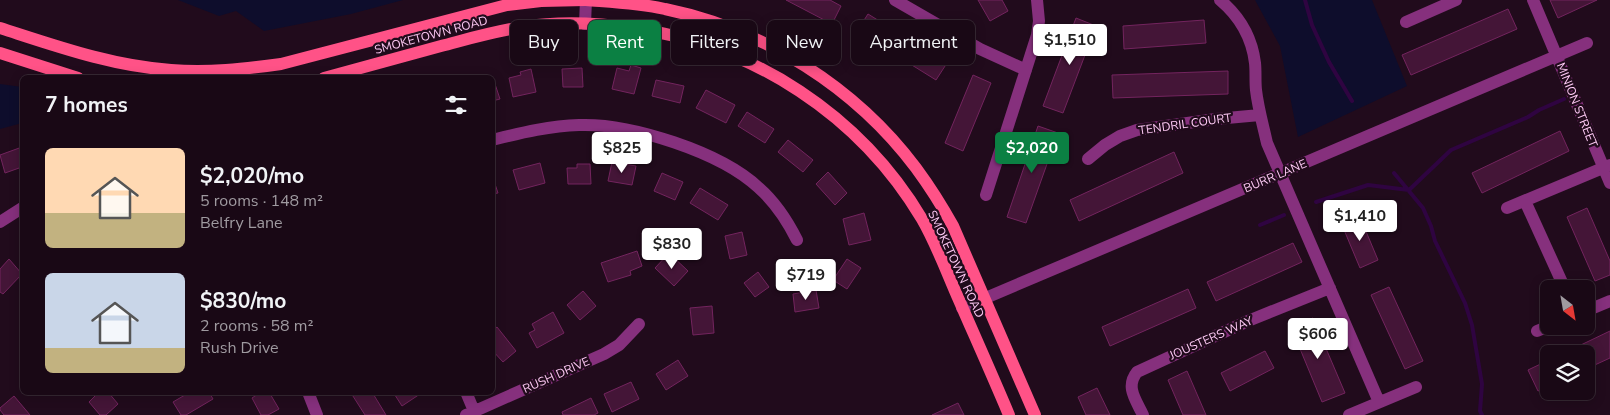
<!DOCTYPE html>
<meta charset="utf-8">
<style>
body{margin:0;font-family:"Nunito Sans",sans-serif;background:#261622;color:#f1f3f6;height:100vh;display:flex;flex-direction:column;font-size:19px;white-space:nowrap}
*{box-sizing:border-box;margin:0}
p{font-size:16px;color:#9f9aa0}
.icon{flex:none;width:28px;height:28px;fill:none;stroke:currentColor;stroke-width:2;stroke-linecap:round;stroke-linejoin:round}
.map{position:relative;flex:1;overflow:hidden}
.sheet{position:absolute;left:20px;top:75px;width:475px;height:320px;display:flex;flex-direction:column;background:#190815;border-radius:8px;box-shadow:0 2px 12px #0003,0 0 0 1px #372934}
.sheet>*{flex:none}
.guide{position:absolute;left:510px;top:20px;width:475px;height:45px;display:flex;gap:10px}
.needle{width:32px;rotate:149deg}
.buttons{position:absolute;left:1540px;top:280px;display:grid;gap:10px}
.buttons a{display:grid;place-items:center;width:55px;height:55px;border-radius:8px;background:#190815;box-shadow:0 2px 12px #0003,0 0 0 1px #372934;font-size:25px}
.price{position:absolute;translate:-50% -42px;padding:0 11px;border-radius:5px;background:#fff;color:#222;font-size:16px;line-height:32px;filter:drop-shadow(0 1px 2px #0008)}
.price::after{content:'';position:absolute;left:50%;top:30px;width:15px;height:11px;margin-left:-8px;background:inherit;clip-path:polygon(0 0,100% 0,50% 100%)}
.price.active{background:#0b8043;color:#fff}
ul{padding:0;list-style:none}
li{display:flex;align-items:center;gap:15px;height:125px;padding:0 25px}
li span{display:grid;place-items:center;flex:none;width:140px;height:100px;border-radius:8px;color:#555}
li>.icon{margin-inline-start:auto}
span .icon{width:60px;height:60px;fill:#fffc;stroke-width:1}
li b{font-size:21px}
h2{display:flex;justify-content:space-between;align-items:center;height:60px;padding:0 25px;font-size:21px}
.chip{padding:0 18px;border-radius:8px;background:#190815;box-shadow:0 2px 12px #0003,0 0 0 1px #372934;font-size:18px;line-height:45px}
.chip.active{background:#0b8043;color:#fff}
.map>svg:first-child{display:block}
.green{fill:#0e0d2c}
.lines{fill:none;stroke-linecap:round;stroke-linejoin:round}
.stream{stroke:#2f0441;stroke-width:4}
.building{fill:#441537;stroke:#73245e}
.minor{stroke:#86307d;stroke-width:12}
.major{stroke:#ff5287;stroke-width:12}
.labels{text-anchor:middle;stroke-width:4.5;stroke-linejoin:round;paint-order:stroke}
.street-label{font-size:12px;fill:#ffcbf6;stroke:#210b1c}
</style>
<div class="map">
<svg width="1610" height="415" viewBox="0 0 1610 415">
<rect width="100%" height="100%" fill="#210b1c"/>
<path class="green" d="M 178,0 L 403,0 L 351,14 L 264,31 L 236,11 L 219,16 Z
M 1255,0 L 1372,0 L 1407,86 L 1298,137 L 1280,46 Z
M 0,84 L 22,87 L 22,123 L 0,129 Z"/>
<g class="lines">
<path class="stream" d="M 1305,0 L 1312,25 L 1329,62 L 1352,101
M 1394,173 L 1423,208 L 1431,226 L 1435,241 L 1465,303 L 1472,325 L 1482,384 L 1480,411 L 1482,415
M 1316,202 L 1368,185 L 1409,190 L 1451,150 L 1528,117 L 1539,110 L 1564,99
M 1260,225 L 1284,215"/>
</g>
<path class="building" d="M 786,0 L 830,0 L 841,6 L 832,24 Z
M 978,0 L 1002,0 L 1008,11 L 990,21 Z
M 1550,0 L 1597,0 L 1558,18 Z
M 1508,9 L 1517,29 L 1411,75 L 1402,55 Z
M 868,14 L 947,63 L 936,80 L 857,31 Z
M 1076,18 L 1096,26 L 1063,113 L 1043,106 Z
M 1204,20 L 1206,43 L 1124,49 L 1123,26 Z
M 631,65 L 641,68 L 634,94 L 612,89 L 617,68 L 629,71 Z
M 582,68 L 583,87 L 563,87 L 562,69 Z
M 531,69 L 536,92 L 513,97 L 509,78 L 521,75 L 520,72 Z
M 1228,71 L 1228,94 L 1113,98 L 1112,75 Z
M 973,75 L 991,83 L 963,151 L 945,143 Z
M 656,80 L 684,86 L 680,103 L 652,96 Z
M 492,81 L 494,81 L 500,99 L 492,101 Z
M 706,90 L 735,105 L 726,123 L 696,108 Z
M 747,112 L 774,129 L 765,143 L 738,126 Z
M 1038,126 L 1058,133 L 1026,223 L 1007,217 Z
M 1560,131 L 1569,151 L 1482,193 L 1472,173 Z
M 788,140 L 813,160 L 803,172 L 778,152 Z
M 22,147 L 22,167 L 5,173 L 0,155 Z
M 1174,152 L 1183,173 L 1079,221 L 1070,200 Z
M 612,162 L 636,166 L 632,185 L 608,181 Z
M 540,163 L 545,183 L 519,190 L 513,170 Z
M 577,164 L 590,164 L 591,184 L 568,184 L 567,168 L 577,168 Z
M 828,172 L 847,193 L 835,205 L 816,184 Z
M 662,173 L 683,182 L 675,200 L 654,191 Z
M 492,175 L 498,193 L 492,194 Z
M 700,188 L 728,205 L 718,220 L 690,203 Z
M 1587,208 L 1610,261 L 1610,275 L 1595,281 L 1567,217 Z
M 864,213 L 871,240 L 849,245 L 843,219 Z
M 1360,217 L 1378,260 L 1360,268 L 1342,225 Z
M 742,232 L 747,255 L 730,259 L 725,236 Z
M 1293,243 L 1302,262 L 1216,301 L 1207,282 Z
M 637,251 L 642,266 L 630,271 L 631,275 L 608,282 L 601,263 Z
M 669,253 L 688,271 L 674,286 L 655,268 Z
M 9,259 L 22,274 L 3,294 L 0,292 L 0,269 Z
M 847,259 L 861,268 L 847,289 L 833,280 Z
M 758,272 L 769,287 L 755,297 L 744,283 Z
M 1389,287 L 1423,361 L 1405,369 L 1371,295 Z
M 1188,289 L 1196,308 L 1110,346 L 1102,327 Z
M 816,290 L 819,308 L 795,312 L 793,294 Z
M 583,291 L 596,306 L 580,320 L 567,305 Z
M 712,306 L 714,333 L 693,335 L 690,308 Z
M 553,312 L 564,333 L 537,348 L 529,333 L 535,330 L 532,324 Z
M 1313,318 L 1345,393 L 1322,402 L 1291,327 Z
M 497,327 L 516,351 L 503,362 L 492,350 L 492,331 Z
M 1610,331 L 1610,358 L 1586,369 L 1586,354 L 1562,354 Z
M 1265,351 L 1274,368 L 1230,391 L 1221,373 Z
M 678,360 L 688,376 L 666,390 L 656,374 Z
M 1549,360 L 1549,387 L 1538,391 L 1528,370 Z
M 1187,371 L 1206,415 L 1183,415 L 1168,380 Z
M 631,382 L 639,399 L 612,412 L 604,394 Z
M 1097,388 L 1110,415 L 1086,415 L 1078,397 Z
M 99,392 L 108,392 L 118,404 L 106,415 L 100,415 L 89,402 Z
M 190,392 L 209,392 L 213,399 L 186,415 L 181,415 L 173,402 Z
M 261,392 L 269,392 L 279,409 L 268,415 L 261,415 L 252,398 Z
M 372,392 L 386,415 L 365,415 L 351,393 Z
M 393,392 L 423,392 L 402,406 Z
M 14,396 L 30,415 L 4,415 L 0,410 L 0,408 Z
M 591,398 L 598,413 L 594,415 L 563,415 L 562,412 Z
M 958,403 L 964,415 L 932,415 Z"/>
<g class="lines">
<path class="minor" d="M 895,0 L 980,49 L 1026,70
M 1220,0 C 1239,16 1252,38 1255,63 C 1256,72 1255,81 1256,90 C 1258,108 1263,125 1267,143 L 1379,402
M 1533,0 L 1610,183
M 1406,22 L 1456,0
M 585,24 L 586,0
M 492,140 C 521,133 549,126 579,125 C 630,123 721,152 759,188 C 776,203 787,220 797,240
M 1088,159 L 1105,145 L 1120,136 L 1137,130 L 1216,119 L 1260,115
M 986,195 L 1037,35 L 1039,21 L 1037,0
M 1525,201 L 1565,289
M 1507,208 L 1610,165
M 0,222 L 22,208
M 962,308 L 1587,43
M 1586,311 L 1610,301
M 1537,331 L 1549,326
M 308,392 L 317,415
M 466,392 L 474,411
M 466,415 L 604,354 L 619,345 L 639,324
M 1143,415 C 1136,400 1125,387 1137,372 L 1248,321 L 1330,288
M 1349,415 L 1416,387"/>
<path class="major" d="M 586,0 C 612,2 639,3 665,9 C 764,29 856,88 916,168 C 930,187 942,206 953,226 L 1035,415
M 0,28 C 56,46 112,66 171,70 C 208,73 244,69 281,64 L 507,5 L 541,1 L 585,0
M 0,53 L 78,78
M 324,78 C 363,67 402,57 441,46 C 468,39 495,31 523,27 C 560,21 598,23 634,28 C 754,46 860,115 922,219 C 937,245 947,273 959,300 C 976,339 993,377 1009,415"/>
</g>
<g class="labels">
<g class="street-label">
<text transform="translate(431 35) rotate(-15)" y="4">SMOKETOWN ROAD</text>
<text transform="translate(1577 105) rotate(68)" y="4">MINION STREET</text>
<text transform="translate(1185 124) rotate(-8)" y="4">TENDRIL COURT</text>
<text transform="translate(1275 176) rotate(-23)" y="4">BURR LANE</text>
<text transform="translate(956 264) rotate(65)" y="4">SMOKETOWN ROAD</text>
<text transform="translate(1211 338) rotate(-24)" y="4">JOUSTERS WAY</text>
<text transform="translate(556 375) rotate(-24)" y="4">RUSH DRIVE</text>
</g>
</g>
</svg>
<div class="buttons">
<a><svg class="needle" viewBox="-14 -14 28 28"><path d="M0-13l5 13h-10z" fill="#e53935"/><path d="M0 13l5-13h-10z" fill="#9f9aa0"/></svg></a>
<a><svg class="icon" aria-label="layers" viewBox="0 0 24 24"><path d="M12 4l9 5-9 5-9-5zM3 14l9 5 9-5"/></svg></a>
</div>
<b class="price" style="left:1070px;top:66px">$1,510</b>
<b class="price" style="left:622px;top:174px">$825</b>
<b class="price active" style="left:1032px;top:174px">$2,020</b>
<b class="price" style="left:1360px;top:242px">$1,410</b>
<b class="price" style="left:672px;top:270px">$830</b>
<b class="price" style="left:806px;top:301px">$719</b>
<b class="price" style="left:1318px;top:360px">$606</b>
<div class="guide">
<a class="chip">Buy</a>
<a class="chip active">Rent</a>
<a class="chip">Filters</a>
<a class="chip">New</a>
<a class="chip">Apartment</a>
</div>
<section class="sheet">
<h2>7 homes<svg class="icon" aria-label="filters" viewBox="0 0 24 24"><path d="M4 7h16M4 17h16"/><circle cx="9" cy="7" r="2"/><circle cx="15" cy="17" r="2"/></svg></h2>
<ul>
<li><span style="background:linear-gradient(#ffd9b3 65%,#c2b280 0)"><svg class="icon" aria-label="home" viewBox="0 0 24 24"><path d="M3 11l9-7 9 7M6 9v11h12V9"/></svg></span><div><b>$2,020/mo</b><p>5 rooms · 148 m²</p><p>Belfry Lane</p></div></li>
<li><span style="background:linear-gradient(#c9d6e8 75%,#c2b280 0)"><svg class="icon" aria-label="home" viewBox="0 0 24 24"><path d="M3 11l9-7 9 7M6 9v11h12V9"/></svg></span><div><b>$830/mo</b><p>2 rooms · 58 m²</p><p>Rush Drive</p></div></li>
</ul>
</section>
</div>
